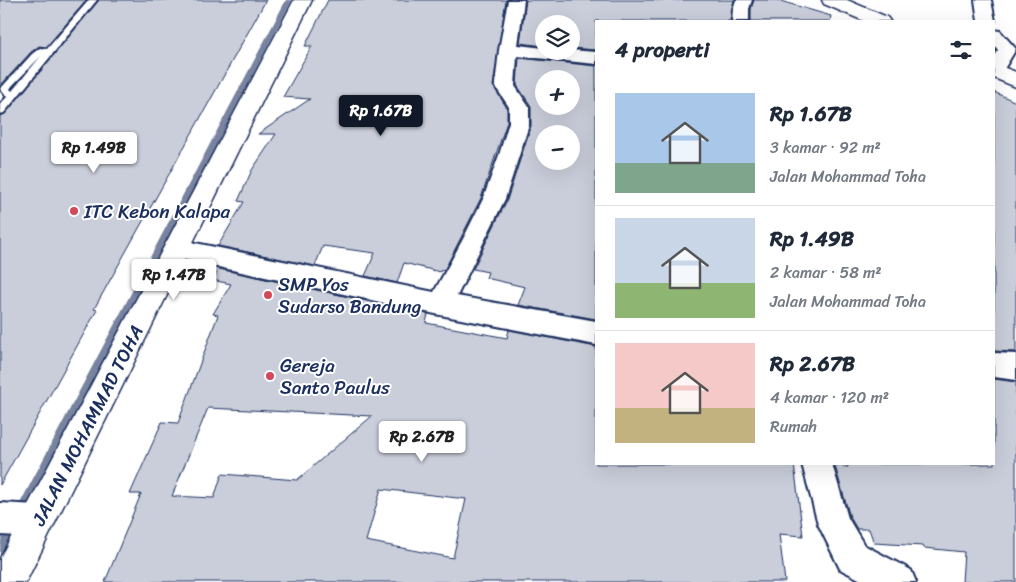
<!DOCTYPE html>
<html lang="id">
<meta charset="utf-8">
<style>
body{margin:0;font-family:Sriracha,sans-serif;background:#f6f6f7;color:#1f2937;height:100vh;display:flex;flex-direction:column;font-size:19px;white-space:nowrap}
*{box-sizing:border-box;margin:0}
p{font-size:16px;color:#747a83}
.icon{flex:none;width:28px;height:28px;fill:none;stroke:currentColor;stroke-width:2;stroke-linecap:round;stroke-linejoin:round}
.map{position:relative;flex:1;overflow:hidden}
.details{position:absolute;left:595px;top:20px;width:400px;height:445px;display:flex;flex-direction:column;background:#fff;border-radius:0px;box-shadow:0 5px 20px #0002}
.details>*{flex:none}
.controls{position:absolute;left:535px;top:15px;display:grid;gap:10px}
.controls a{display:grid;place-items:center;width:45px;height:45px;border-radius:50%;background:#fff;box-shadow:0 5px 20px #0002;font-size:25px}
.price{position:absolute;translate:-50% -42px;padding:0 11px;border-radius:5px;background:#fff;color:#222;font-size:16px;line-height:32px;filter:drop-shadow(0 1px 2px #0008)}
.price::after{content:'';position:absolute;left:50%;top:30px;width:15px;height:11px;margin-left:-8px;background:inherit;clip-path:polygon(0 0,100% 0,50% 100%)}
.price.selected{background:#111827;color:#fff}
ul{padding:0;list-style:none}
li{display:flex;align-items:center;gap:15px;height:125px;padding:0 20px}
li+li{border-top:1px solid #e0e1e3}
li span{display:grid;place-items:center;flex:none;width:140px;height:100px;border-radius:0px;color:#555}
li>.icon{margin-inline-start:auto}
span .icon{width:60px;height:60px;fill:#fffc;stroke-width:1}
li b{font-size:21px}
h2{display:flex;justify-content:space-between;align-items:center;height:60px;padding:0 20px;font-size:21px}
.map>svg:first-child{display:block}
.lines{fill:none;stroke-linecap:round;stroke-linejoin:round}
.stream{fill:#77839f;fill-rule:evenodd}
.building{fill:#caceda;stroke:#1b2f5e;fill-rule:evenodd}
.lane-casing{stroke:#1b2f5e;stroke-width:4}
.street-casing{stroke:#1b2f5e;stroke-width:4}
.secondary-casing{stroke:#1b2f5e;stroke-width:3}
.lane{fill:#fff;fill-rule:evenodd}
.street{fill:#fff;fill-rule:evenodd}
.secondary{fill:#fff;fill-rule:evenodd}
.poi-dot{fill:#d1495b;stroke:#fff;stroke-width:2}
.labels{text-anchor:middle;stroke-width:4;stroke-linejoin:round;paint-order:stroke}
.poi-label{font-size:19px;fill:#1b2f5e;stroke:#fff;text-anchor:start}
.street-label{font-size:19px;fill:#1b2f5e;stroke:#fff}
</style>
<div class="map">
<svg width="1016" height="582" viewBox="0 0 1016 582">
<rect width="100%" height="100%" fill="#fff"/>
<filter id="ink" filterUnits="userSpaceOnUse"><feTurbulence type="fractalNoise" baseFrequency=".02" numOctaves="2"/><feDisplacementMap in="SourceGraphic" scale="10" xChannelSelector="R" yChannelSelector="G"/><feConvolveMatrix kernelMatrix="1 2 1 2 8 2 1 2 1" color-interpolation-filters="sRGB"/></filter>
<g filter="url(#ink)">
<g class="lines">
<path class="stream" d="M 286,0 L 292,0 L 23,515 L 20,517 L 17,515 L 15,512 L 17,509 Z
M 12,523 L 15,525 L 17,528 L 3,553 L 0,555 C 0,543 1,529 12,523 Z"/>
</g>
<path class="building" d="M 0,0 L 87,0 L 46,47 L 39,46 L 31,52 L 0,86 Z
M 99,0 L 266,0 L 94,309 L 97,310 L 0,485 L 0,116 L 5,114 Z
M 328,0 L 506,0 L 493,86 L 507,108 L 507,122 L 481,198 L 444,271 L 441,270 L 440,272 L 404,263 L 397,283 L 365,276 L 375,253 L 323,246 L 315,266 L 218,246 L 244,202 L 238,201 L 252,170 L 276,134 L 258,134 L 310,99 L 283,97 L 312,46 L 305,46 Z
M 526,0 L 734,0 L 730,21 L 596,21 L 596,50 L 571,48 L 571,24 L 544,24 L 544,46 L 520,43 Z
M 754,0 L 777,0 L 831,16 L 830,21 L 751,21 L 751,9 Z
M 519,58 L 596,66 L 596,319 L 518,305 L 525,287 L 486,278 L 488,272 L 473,269 L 507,200 L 531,126 L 531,106 L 517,85 ZM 544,79 L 571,79 L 571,106 L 544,106 ZM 544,134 L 571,134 L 571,161 L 544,161 Z
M 994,92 L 1016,102 L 1016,352 L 994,351 Z
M 205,266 L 428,314 L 426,323 L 507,338 L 509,330 L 596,347 L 596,464 L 794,464 L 803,536 L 779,534 L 785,582 L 105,582 L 141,494 L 130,494 L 162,422 L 178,423 L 218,315 L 213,314 L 231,284 L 212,280 L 217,273 L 202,270 ZM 208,408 L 372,416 L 297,480 L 222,474 L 214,498 L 172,496 ZM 381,489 L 466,499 L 453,558 L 366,541 Z
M 994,379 L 1016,382 L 1016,582 L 962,582 L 964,552 L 924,548 L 923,546 L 874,543 L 869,529 L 857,529 L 850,517 L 835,466 L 848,467 L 847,464 L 994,464 Z"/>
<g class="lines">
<defs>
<path id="lane" d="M 89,0 L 97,0 L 4,113 L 0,114 L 0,104 L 7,97 L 0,89 L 2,87 L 32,54 L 40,48 L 47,49 ZM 41,56 L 12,91 L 10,89 L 12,86 Z"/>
<path id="street" d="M 508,0 L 524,0 L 518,45 L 544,48 L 544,51 L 571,50 L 596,52 L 596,64 L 517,56 L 515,86 L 529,107 L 529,125 L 505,199 L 457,296 L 596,321 L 596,345 L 440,315 L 168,256 L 164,249 L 168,242 L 176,239 L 434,292 L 463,239 L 483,199 L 499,155 L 509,122 L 509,107 L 495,86 L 499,50 Z
M 736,0 L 752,0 L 749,9 L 749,21 L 732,21 L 733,9 Z
M 975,0 L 991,0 L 995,21 L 994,22 L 978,21 Z
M 994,30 L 1000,31 L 1016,49 L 1001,74 L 994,76 L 994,56 L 998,50 L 994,45 Z
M 994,353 L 1016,354 L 1016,380 L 994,377 Z
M 802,464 L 832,464 L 848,518 L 864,545 L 911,570 L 916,582 L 865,582 L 840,569 L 818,524 Z
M 0,503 L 38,505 L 49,510 L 54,521 L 49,532 L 38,537 L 0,535 Z"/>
<path id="secondary" d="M 294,0 L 312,0 L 26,582 L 0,582 L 0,558 Z
M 822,0 L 847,0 L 887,17 L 890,21 L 864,21 L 824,4 Z
M 994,64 L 1016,72 L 1016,87 L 994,78 Z"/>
</defs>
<use href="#lane" class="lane-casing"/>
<use href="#street" class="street-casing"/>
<use href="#secondary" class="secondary-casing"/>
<use href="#lane" class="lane"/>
<use href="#street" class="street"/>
<use href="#secondary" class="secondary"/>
</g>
</g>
<g class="poi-dot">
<circle cx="74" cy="211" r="5"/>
<circle cx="268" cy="295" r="5"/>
<circle cx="270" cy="376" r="5"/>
</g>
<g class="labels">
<g class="poi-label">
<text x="84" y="218">ITC Kebon Kalapa</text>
<text x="278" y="291">SMP Yos<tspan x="278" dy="22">Sudarso Bandung</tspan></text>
<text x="280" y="372">Gereja<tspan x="280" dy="22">Santo Paulus</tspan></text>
</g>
<g class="street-label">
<text transform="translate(87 425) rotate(-63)" y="7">JALAN MOHAMMAD TOHA</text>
</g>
</g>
</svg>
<div class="controls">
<a><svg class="icon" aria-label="layers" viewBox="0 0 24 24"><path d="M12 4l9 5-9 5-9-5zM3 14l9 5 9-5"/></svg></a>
<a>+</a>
<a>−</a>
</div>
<b class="price selected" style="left:381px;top:137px">Rp 1.67B</b>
<b class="price" style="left:94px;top:174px">Rp 1.49B</b>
<b class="price" style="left:174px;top:301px">Rp 1.47B</b>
<b class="price" style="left:422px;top:463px">Rp 2.67B</b>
<section class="details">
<h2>4 properti<svg class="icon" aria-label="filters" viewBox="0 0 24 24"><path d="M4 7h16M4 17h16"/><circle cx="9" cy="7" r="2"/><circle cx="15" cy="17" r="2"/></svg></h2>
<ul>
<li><span style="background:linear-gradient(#a9c7e8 70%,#7fa58c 0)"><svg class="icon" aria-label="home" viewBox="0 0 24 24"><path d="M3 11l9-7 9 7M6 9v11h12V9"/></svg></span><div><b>Rp 1.67B</b><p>3 kamar · 92 m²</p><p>Jalan Mohammad Toha</p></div></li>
<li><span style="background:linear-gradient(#c9d6e8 65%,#8fb573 0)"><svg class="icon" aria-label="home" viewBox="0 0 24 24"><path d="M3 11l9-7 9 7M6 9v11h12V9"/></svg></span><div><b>Rp 1.49B</b><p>2 kamar · 58 m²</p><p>Jalan Mohammad Toha</p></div></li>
<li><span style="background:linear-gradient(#f6c9c9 65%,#c2b280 0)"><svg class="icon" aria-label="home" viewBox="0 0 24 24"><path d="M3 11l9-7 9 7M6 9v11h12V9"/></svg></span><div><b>Rp 2.67B</b><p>4 kamar · 120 m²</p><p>Rumah</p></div></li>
</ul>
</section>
</div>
